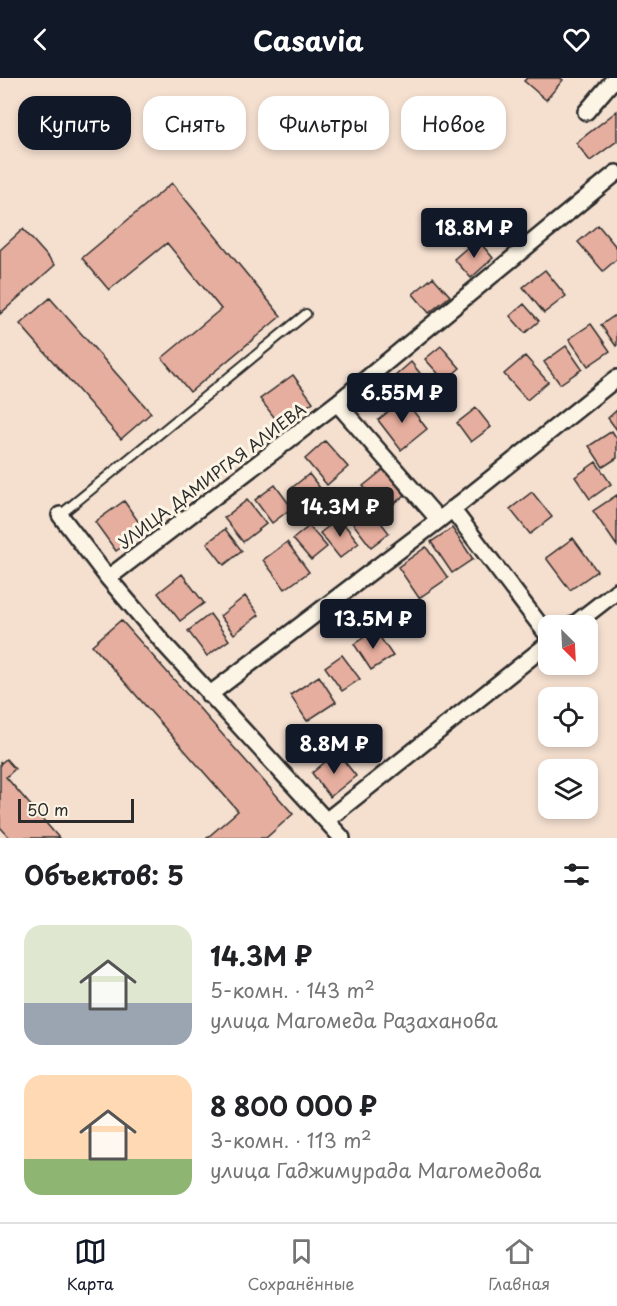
<!DOCTYPE html>
<html lang="ru">
<meta charset="utf-8">
<style>
body{margin:0;font-family:"Playpen Sans",sans-serif;background:#f6f6f6;color:#202124;height:100vh;display:flex;flex-direction:column;font-size:22px;white-space:nowrap}
*{box-sizing:border-box;margin:0}
p{font-size:20px;color:#757577}
.icon{flex:none;width:33px;height:33px;fill:none;stroke:currentColor;stroke-width:2;stroke-linecap:round;stroke-linejoin:round}
.map{position:relative;height:760px;overflow:hidden}
.panel{display:flex;flex-direction:column;background:#fff;flex:1}
.panel>*{flex:none}
.top-card{position:absolute;left:18px;top:18px;width:582px;height:54px;display:flex;gap:12px}
.needle{width:39px;rotate:156deg}
.tools{position:absolute;left:538px;top:537px;display:grid;gap:12px}
.tools a{display:grid;place-items:center;width:60px;height:60px;border-radius:12px;background:#fff;box-shadow:0 3px 9px #0003;font-size:30px}
.scale{position:absolute;left:18px;bottom:15px;width:116px;box-sizing:border-box;padding-left:6px;border:3px solid #2b2b2b;border-top:0;font-size:16px;line-height:21px;white-space:nowrap;color:#2b2b2b;-webkit-text-stroke:4px #fcf5e5;paint-order:stroke}
.price{position:absolute;translate:-50% -51px;padding:0 14px;border-radius:6px;background:#111827;color:#fff;font-size:20px;line-height:39px;filter:drop-shadow(0 2px 3px #0008)}
.price::after{content:'';position:absolute;left:50%;top:36px;width:18px;height:14px;margin-left:-9px;background:inherit;clip-path:polygon(0 0,100% 0,50% 100%)}
.price.on{background:#222;color:#fff}
ul{padding:0;list-style:none}
li{display:flex;align-items:center;gap:18px;height:150px;padding:0 24px}
li span{display:grid;place-items:center;flex:none;width:168px;height:120px;border-radius:18px;color:#555}
li>.icon{margin-inline-start:auto}
span .icon{width:72px;height:72px;fill:#fffc;stroke-width:1}
li b{font-size:26px}
h2{display:flex;justify-content:space-between;align-items:center;height:72px;padding:0 24px;font-size:26px}
.pill{padding:0 21px;border-radius:18px;background:#fff;box-shadow:0 3px 9px #0003;font-size:21px;line-height:54px}
.pill.on{background:#111827;color:#fff}
header{display:flex;justify-content:space-between;align-items:center;height:78px;padding:0 24px;background:#111827;color:#fff;font-size:27px;font-weight:700}
.tabs{display:flex;justify-content:space-around;align-items:center;height:84px;border-top:2px solid #e0e0e0;background:#fff;font-size:16px;color:#757577}
.tabs a{display:grid;justify-items:center;gap:3px}
.tabs .on{color:#111827}
.map>svg:first-child{display:block}
.building{fill:#e6ae9e;stroke:#2b2b2b;stroke-width:1.5}
.lines{fill:none;stroke-linecap:round;stroke-linejoin:round}
.lane-casing{stroke:#2b2b2b;stroke-width:12}
.street-casing{stroke:#2b2b2b;stroke-width:20}
.lane{stroke:#fcf5e5;stroke-width:8}
.street{stroke:#fcf5e5;stroke-width:15}
.labels{text-anchor:middle;stroke-width:6;stroke-linejoin:round;paint-order:stroke}
.street-label{font-size:16px;fill:#2b2b2b;stroke:#fcf5e5}
</style>
<header><svg class="icon" aria-label="back" viewBox="0 0 24 24"><path d="M15 5l-7 7 7 7"/></svg>Casavia<svg class="icon" aria-label="heart" viewBox="0 0 24 24"><path d="M12 20l-8-8c-3-5 5-10 8-4 3-6 11-1 8 4z"/></svg></header>
<div class="map">
<svg width="617" height="760" viewBox="0 0 617 760">
<rect width="100%" height="100%" fill="#f5e0d0"/>
<filter id="ink" filterUnits="userSpaceOnUse"><feTurbulence type="fractalNoise" baseFrequency=".0167" numOctaves="2"/><feDisplacementMap in="SourceGraphic" scale="12" xChannelSelector="R" yChannelSelector="G"/><feConvolveMatrix kernelMatrix="1 2 1 2 8 2 1 2 1" color-interpolation-filters="sRGB"/></filter>
<g filter="url(#ink)">
<path class="building" d="M 527,0 L 560,0 L 563,2 L 546,22 L 524,3 Z
M 617,33 L 617,63 L 590,83 L 576,65 Z
M 172,105 L 281,238 L 190,314 L 162,280 L 221,231 L 167,165 L 109,212 L 82,180 Z
M 598,147 L 617,170 L 617,181 L 603,193 L 578,164 Z
M 23,151 L 55,187 L 0,236 L 0,172 Z
M 477,161 L 493,180 L 471,200 L 454,181 Z
M 545,192 L 566,218 L 544,235 L 523,209 Z
M 433,199 L 450,218 L 429,235 L 413,216 Z
M 50,220 L 151,335 L 121,361 L 20,246 Z
M 524,226 L 539,243 L 525,255 L 510,238 Z
M 617,236 L 617,267 L 616,268 L 601,247 Z
M 591,246 L 610,273 L 588,288 L 569,261 Z
M 441,268 L 460,290 L 445,303 L 425,281 Z
M 566,268 L 582,291 L 560,306 L 544,284 Z
M 525,278 L 548,304 L 527,322 L 504,296 Z
M 411,284 L 427,304 L 411,318 L 395,298 Z
M 293,297 L 313,324 L 281,348 L 260,321 Z
M 404,321 L 427,351 L 401,372 L 378,342 Z
M 476,330 L 491,349 L 471,364 L 457,345 Z
M 617,332 L 617,352 L 608,340 Z
M 612,353 L 617,361 L 617,380 L 603,389 L 589,368 Z
M 325,363 L 348,389 L 327,407 L 305,381 Z
M 596,384 L 611,406 L 590,421 L 575,399 Z
M 384,391 L 405,417 L 384,433 L 363,408 Z
M 309,396 L 331,424 L 311,440 L 289,412 Z
M 275,407 L 292,430 L 272,445 L 255,422 Z
M 532,414 L 552,439 L 530,456 L 510,431 Z
M 617,417 L 617,468 L 593,433 Z
M 247,422 L 266,446 L 243,464 L 224,440 Z
M 124,423 L 145,453 L 116,473 L 95,444 Z
M 366,425 L 389,455 L 371,469 L 348,439 Z
M 339,440 L 359,465 L 340,480 L 320,455 Z
M 309,448 L 327,469 L 311,482 L 293,461 Z
M 452,450 L 473,481 L 452,495 L 431,464 Z
M 225,451 L 242,473 L 224,487 L 207,465 Z
M 573,460 L 597,493 L 570,512 L 546,480 Z
M 287,464 L 309,494 L 285,511 L 263,482 Z
M 426,469 L 448,500 L 419,520 L 398,489 Z
M 182,496 L 204,525 L 180,543 L 158,515 Z
M 245,518 L 259,537 L 234,556 L 220,538 Z
M 210,536 L 229,562 L 207,578 L 188,553 Z
M 121,542 L 293,736 L 266,760 L 207,760 L 238,733 L 92,567 Z
M 375,552 L 393,578 L 371,592 L 354,566 Z
M 342,577 L 360,601 L 342,613 L 325,589 Z
M 319,598 L 336,624 L 307,643 L 290,617 Z
M 337,674 L 356,698 L 330,719 L 312,695 Z
M 6,681 L 15,691 L 6,699 L 59,760 L 10,760 L 0,749 L 0,683 L 1,685 Z"/>
<g class="lines">
<defs>
<path id="lane" d="M 60,437 L 306,236"/>
<path id="street" d="M 586,34 L 615,0
M 337,325 L 439,442
M 452,431 L 549,559
M 60,437 L 108,500 L 166,568 L 342,760
M 108,500 L 337,325 L 616,95
M 572,548 L 617,513
M 209,617 L 439,442 L 617,300
M 327,742 L 549,565"/>
</defs>
<use href="#lane" class="lane-casing"/>
<use href="#street" class="street-casing"/>
<use href="#lane" class="lane"/>
<use href="#street" class="street"/>
</g>
</g>
<g class="labels">
<g class="street-label">
<text transform="translate(212 398) rotate(-37)" y="6">УЛИЦА ДАМИРГАЯ АЛИЕВА</text>
</g>
</g>
</svg>
<div class="tools">
<a><svg class="needle" viewBox="-14 -14 28 28"><path d="M0-13l5 13h-10z" fill="#e53935"/><path d="M0 13l5-13h-10z" fill="#757577"/></svg></a>
<a><svg class="icon" aria-label="locate" viewBox="0 0 24 24"><circle cx="12" cy="12" r="6"/><path d="M12 2v4M12 18v4M2 12h4M18 12h4"/></svg></a>
<a><svg class="icon" aria-label="layers" viewBox="0 0 24 24"><path d="M12 4l9 5-9 5-9-5zM3 14l9 5 9-5"/></svg></a>
</div>
<div class="scale">50 m</div>
<b class="price" style="left:474px;top:181px">18.8M ₽</b>
<b class="price" style="left:402px;top:346px">6.55M ₽</b>
<b class="price on" style="left:340px;top:460px">14.3M ₽</b>
<b class="price" style="left:373px;top:572px">13.5M ₽</b>
<b class="price" style="left:334px;top:697px">8.8M ₽</b>
<div class="top-card">
<a class="pill on">Купить</a>
<a class="pill">Снять</a>
<a class="pill">Фильтры</a>
<a class="pill">Новое</a>
</div>
</div>
<section class="panel">
<h2>Объектов: 5<svg class="icon" aria-label="filters" viewBox="0 0 24 24"><path d="M4 7h16M4 17h16"/><circle cx="9" cy="7" r="2"/><circle cx="15" cy="17" r="2"/></svg></h2>
<ul>
<li><span style="background:linear-gradient(#dfe7d0 65%,#9aa5b1 0)"><svg class="icon" aria-label="home" viewBox="0 0 24 24"><path d="M3 11l9-7 9 7M6 9v11h12V9"/></svg></span><div><b>14.3M ₽</b><p>5-комн. · 143 m²</p><p>улица Магомеда Разаханова</p></div></li>
<li><span style="background:linear-gradient(#ffd9b3 70%,#8fb573 0)"><svg class="icon" aria-label="home" viewBox="0 0 24 24"><path d="M3 11l9-7 9 7M6 9v11h12V9"/></svg></span><div><b>8 800 000 ₽</b><p>3-комн. · 113 m²</p><p>улица Гаджимурада Магомедова</p></div></li>
</ul>
</section>
<nav class="tabs">
<a class="on"><svg class="icon" aria-label="map" viewBox="0 0 24 24"><path d="M3 6l6-2 6 2 6-2v14l-6 2-6-2-6 2zM9 4v14M15 6v14"/></svg>Карта</a>
<a><svg class="icon" aria-label="saved" viewBox="0 0 24 24"><path d="M7 4h10v16l-5-4-5 4z"/></svg>Сохранённые</a>
<a><svg class="icon" aria-label="home" viewBox="0 0 24 24"><path d="M3 11l9-7 9 7M6 9v11h12V9"/></svg>Главная</a>
</nav>
